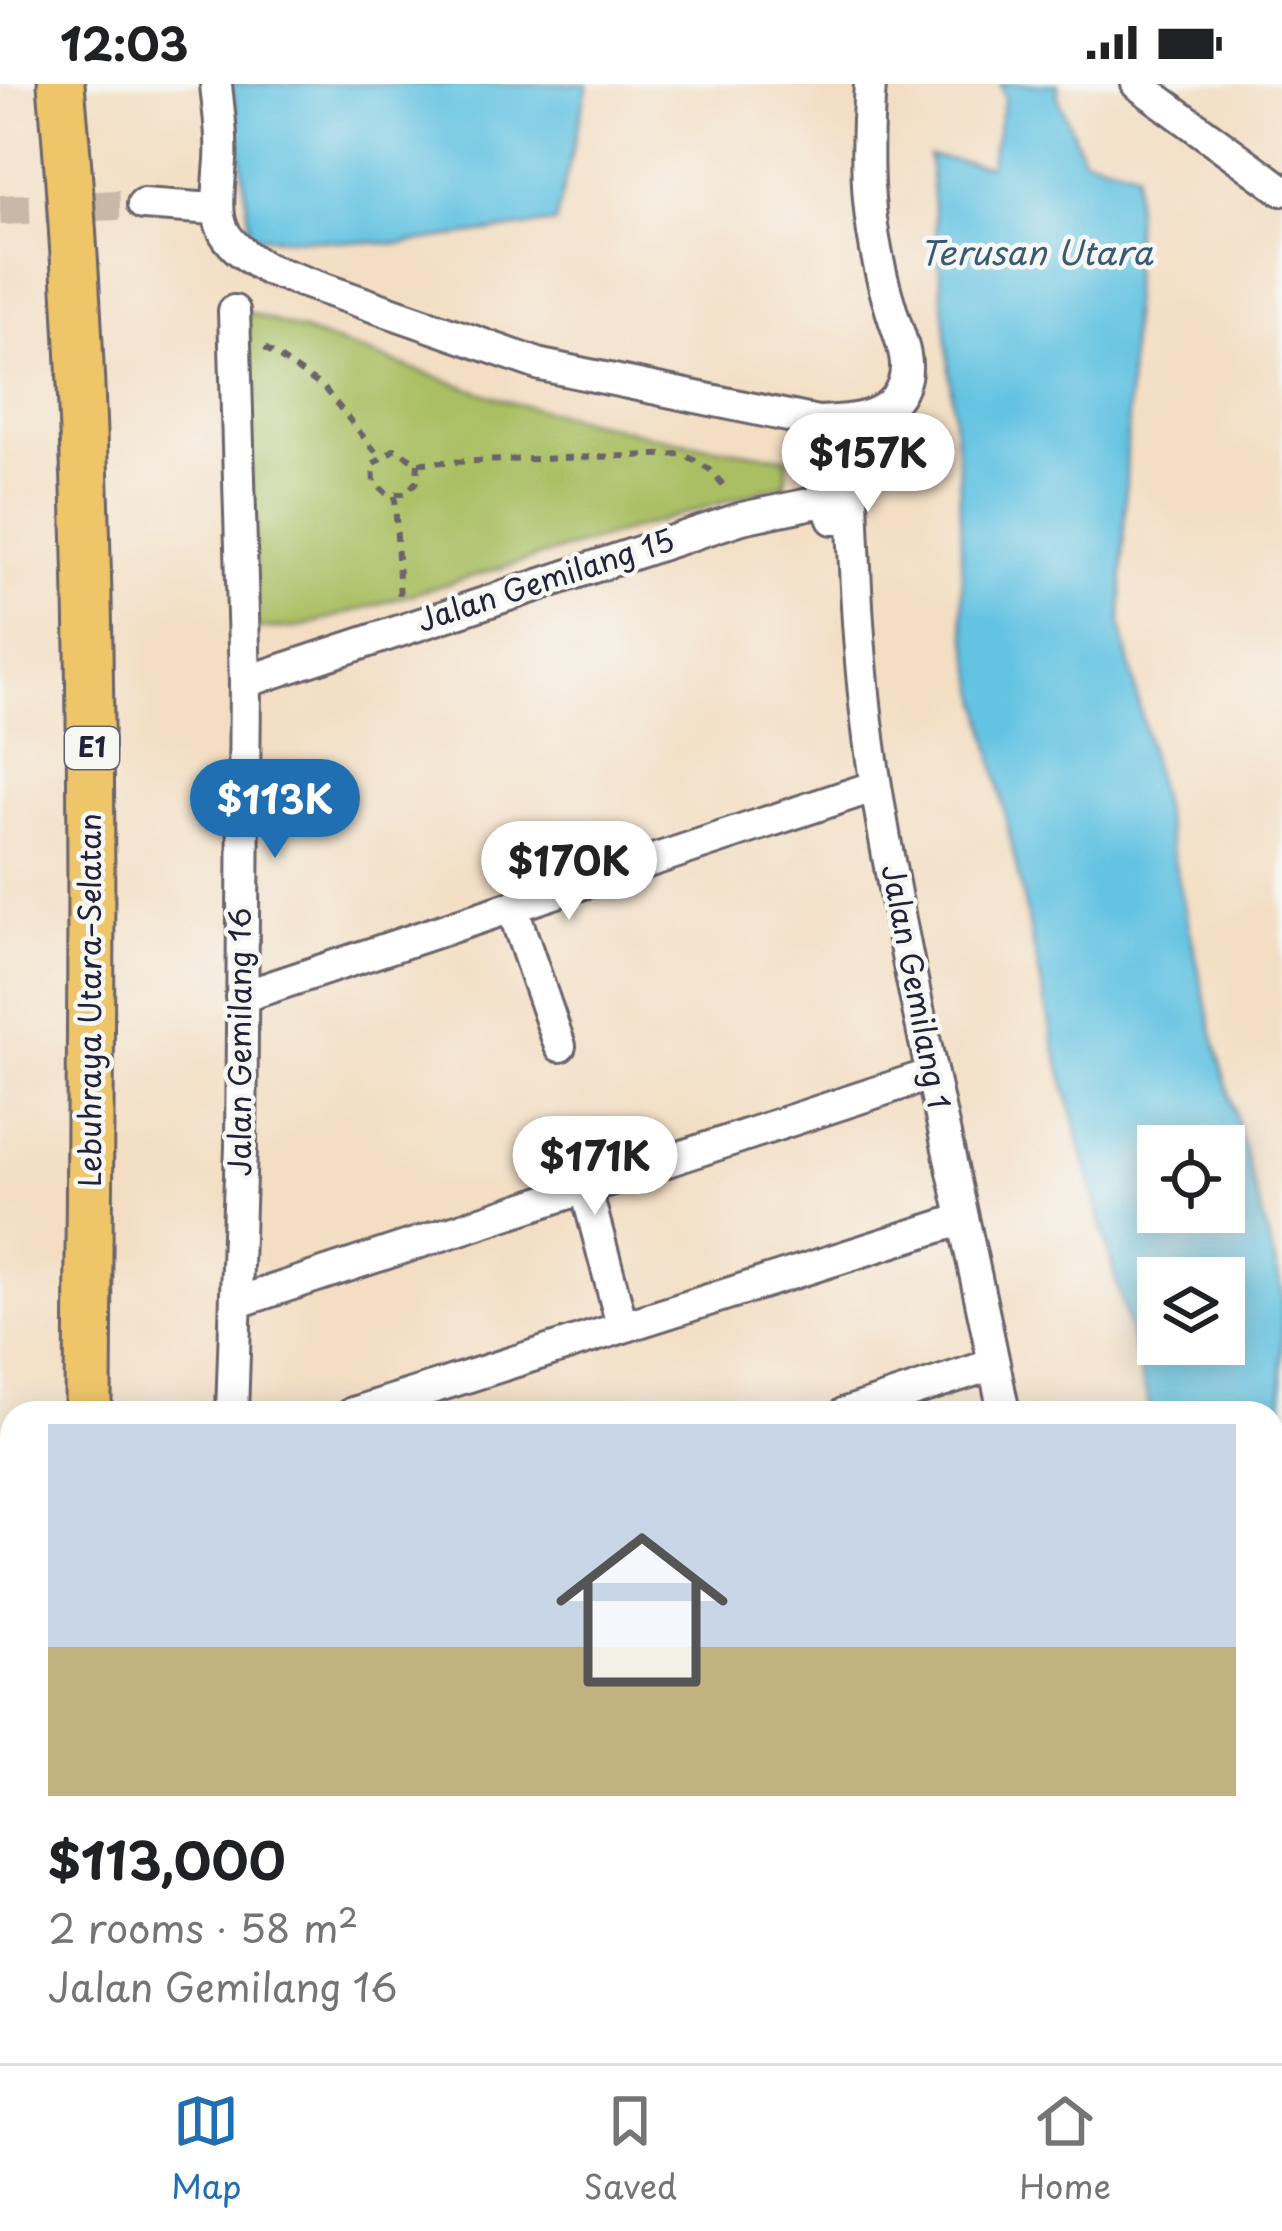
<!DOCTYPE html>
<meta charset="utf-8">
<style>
body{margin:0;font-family:"Playpen Sans",sans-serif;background:#f2f2f2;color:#202124;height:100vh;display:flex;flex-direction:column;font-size:45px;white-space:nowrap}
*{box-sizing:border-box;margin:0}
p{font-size:39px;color:#757577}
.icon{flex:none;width:66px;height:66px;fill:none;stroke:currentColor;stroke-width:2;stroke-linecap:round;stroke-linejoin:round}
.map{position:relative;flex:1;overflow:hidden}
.panel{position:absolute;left:0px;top:1317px;width:1284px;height:663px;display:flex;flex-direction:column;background:#fff;border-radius:36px 36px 0 0;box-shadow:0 6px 30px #0003}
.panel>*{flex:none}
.fabs{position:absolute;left:1137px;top:1041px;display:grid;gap:24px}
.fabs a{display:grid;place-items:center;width:108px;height:108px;border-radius:0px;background:#fff;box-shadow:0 6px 30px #0003;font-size:60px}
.price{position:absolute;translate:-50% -102px;padding:0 27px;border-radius:42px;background:#fff;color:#222;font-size:39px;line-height:78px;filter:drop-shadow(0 3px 6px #0008)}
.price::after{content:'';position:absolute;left:50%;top:72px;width:36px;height:27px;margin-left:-18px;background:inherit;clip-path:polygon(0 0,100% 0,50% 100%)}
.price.active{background:#1f6fb2;color:#fff}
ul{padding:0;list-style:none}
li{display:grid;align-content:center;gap:24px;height:636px;padding:0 48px}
li span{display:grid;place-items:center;height:372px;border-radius:0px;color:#555}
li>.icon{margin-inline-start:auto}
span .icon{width:216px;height:216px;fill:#fffc;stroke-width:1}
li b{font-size:51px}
.status{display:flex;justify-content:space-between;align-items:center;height:84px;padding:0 60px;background:#fff;direction:ltr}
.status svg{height:33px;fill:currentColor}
.tabs{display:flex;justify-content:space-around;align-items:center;height:168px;border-top:3px solid #e0e0e0;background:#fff;font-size:33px;color:#757577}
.tabs a{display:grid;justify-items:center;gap:6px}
.tabs .active{color:#1f6fb2}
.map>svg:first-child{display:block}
.green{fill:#aabf64;stroke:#667050;stroke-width:3}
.water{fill:#64c3e2;stroke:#43728e;stroke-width:3;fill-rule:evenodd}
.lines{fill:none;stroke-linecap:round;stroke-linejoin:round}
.minor-tunnel{stroke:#c9b8a8;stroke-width:30;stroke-dasharray:30 15;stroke-linecap:butt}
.minor-casing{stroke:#6b646b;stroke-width:36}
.highway-casing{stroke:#6b646b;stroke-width:51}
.path{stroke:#6b646b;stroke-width:6;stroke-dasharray:9 9;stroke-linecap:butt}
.minor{stroke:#fff;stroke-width:30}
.highway{stroke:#eec569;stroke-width:45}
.labels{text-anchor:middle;stroke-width:9;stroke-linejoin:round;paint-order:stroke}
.shield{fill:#f6f6f2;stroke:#626272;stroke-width:3}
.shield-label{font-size:27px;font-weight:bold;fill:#22223b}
.street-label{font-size:30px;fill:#22223b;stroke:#f6f6f2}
.water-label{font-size:33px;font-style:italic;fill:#395a75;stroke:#f6f6f2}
</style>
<div class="status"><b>12:03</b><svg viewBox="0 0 49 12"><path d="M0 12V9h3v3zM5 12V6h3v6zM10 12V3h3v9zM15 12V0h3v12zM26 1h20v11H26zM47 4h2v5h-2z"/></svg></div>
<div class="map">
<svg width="1282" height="1979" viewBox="0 0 1282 1979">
<rect width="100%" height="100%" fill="#f6f6f2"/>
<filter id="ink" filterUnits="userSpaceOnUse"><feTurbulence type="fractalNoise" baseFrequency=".00833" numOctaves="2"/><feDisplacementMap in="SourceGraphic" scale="24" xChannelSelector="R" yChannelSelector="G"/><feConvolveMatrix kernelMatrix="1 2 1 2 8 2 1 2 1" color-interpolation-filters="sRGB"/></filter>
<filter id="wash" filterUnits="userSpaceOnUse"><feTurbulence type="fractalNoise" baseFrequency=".004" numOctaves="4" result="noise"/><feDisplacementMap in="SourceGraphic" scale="48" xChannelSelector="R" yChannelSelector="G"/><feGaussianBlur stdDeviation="2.7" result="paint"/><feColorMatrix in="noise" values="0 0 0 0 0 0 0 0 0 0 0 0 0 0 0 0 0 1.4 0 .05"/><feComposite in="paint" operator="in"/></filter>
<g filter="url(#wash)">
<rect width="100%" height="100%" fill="#f3dec3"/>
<path class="green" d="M 247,228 L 512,319 L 675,357 L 788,374 L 785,400 L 297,544 L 256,545 Z"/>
<path class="water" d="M 232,0 L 588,0 L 555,139 L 398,160 L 251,152 Z
M 1000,0 L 1058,0 L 1058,13 L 1083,73 L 1136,87 L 1121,541 L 1213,949 L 1282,1206 L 1282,1748 L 1272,1716 L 1272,1329 L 1151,1329 L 1055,963 L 963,535 L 959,388 L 929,72 L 989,82 L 1005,14 ZM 1158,1062 L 1224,1062 L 1224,1128 L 1158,1128 ZM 1158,1194 L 1224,1194 L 1224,1260 L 1158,1260 Z"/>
</g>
<g filter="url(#ink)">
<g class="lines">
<path class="minor-tunnel" d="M 0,126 L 143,120"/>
<defs>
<path id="minor" d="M 216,0 C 218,24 223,51 221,76 C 217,135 209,151 267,185 L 541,281 L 817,338 C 849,337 890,336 903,300 C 912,277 899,252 892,229 C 866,146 864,86 870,0
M 1137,0 L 1282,106
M 143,120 L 214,125
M 849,337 C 854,460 856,580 876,702 C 910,912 963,1120 1004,1329
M 817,338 L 823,409 L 833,435
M 245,598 L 742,434 L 852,411
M 512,823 L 560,962
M 241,913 L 876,702
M 585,1102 L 622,1241
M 238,1218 L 932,990
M 232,1329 L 241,1062 L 245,598 L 234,227
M 353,1329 L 960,1136
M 845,1329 L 994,1280
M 947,1968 L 950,1979
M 1252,1968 L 1255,1979
M 215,1979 L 215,1968
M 756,1979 L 790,1968"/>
<path id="highway" d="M 61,0 C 101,442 90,885 88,1329
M 81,1979 L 81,1968"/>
</defs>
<use href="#minor" class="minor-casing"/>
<use href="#highway" class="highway-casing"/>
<path class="path" d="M 265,264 L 324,304 L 379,372
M 418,379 L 417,397 L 405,410 L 387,410 L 374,398 L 373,380 L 395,365 L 418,379 L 683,370 L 709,385 L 727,405
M 395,412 L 400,516"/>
<use href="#minor" class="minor"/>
<use href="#highway" class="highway"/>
</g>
</g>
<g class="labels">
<rect class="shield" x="65" y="643" width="54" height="42" rx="9"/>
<g class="shield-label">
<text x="92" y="673">E1</text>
</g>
<g class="street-label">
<text transform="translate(546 497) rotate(-18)" y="10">Jalan Gemilang 15</text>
<text transform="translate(915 903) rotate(79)" y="10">Jalan Gemilang 1</text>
<text transform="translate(91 916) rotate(-90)" y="10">Lebuhraya Utara–Selatan</text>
<text transform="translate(241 958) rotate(-90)" y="10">Jalan Gemilang 16</text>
</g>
<g class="water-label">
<text x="1036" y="181">Terusan Utara</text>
</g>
</g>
</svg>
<div class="fabs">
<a><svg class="icon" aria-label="locate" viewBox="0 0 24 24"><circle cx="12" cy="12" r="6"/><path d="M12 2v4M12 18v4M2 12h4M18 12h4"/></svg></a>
<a><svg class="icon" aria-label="layers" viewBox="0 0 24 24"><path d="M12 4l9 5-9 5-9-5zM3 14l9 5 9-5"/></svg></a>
</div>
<b class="price" style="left:868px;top:431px">$157K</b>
<b class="price active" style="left:275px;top:777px">$113K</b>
<b class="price" style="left:569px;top:839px">$170K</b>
<b class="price" style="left:595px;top:1134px">$171K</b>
<section class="panel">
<ul>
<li><span style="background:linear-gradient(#c9d6e8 60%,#c2b280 0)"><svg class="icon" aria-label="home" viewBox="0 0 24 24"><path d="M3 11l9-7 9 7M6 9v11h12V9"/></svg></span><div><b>$113,000</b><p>2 rooms · 58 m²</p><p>Jalan Gemilang 16</p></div></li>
</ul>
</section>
</div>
<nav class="tabs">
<a class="active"><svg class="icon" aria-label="map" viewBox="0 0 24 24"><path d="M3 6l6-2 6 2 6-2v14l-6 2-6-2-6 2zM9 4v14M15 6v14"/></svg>Map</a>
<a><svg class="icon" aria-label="saved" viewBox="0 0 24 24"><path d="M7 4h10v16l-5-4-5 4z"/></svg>Saved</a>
<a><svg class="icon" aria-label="home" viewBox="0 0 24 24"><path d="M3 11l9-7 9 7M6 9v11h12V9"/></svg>Home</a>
</nav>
